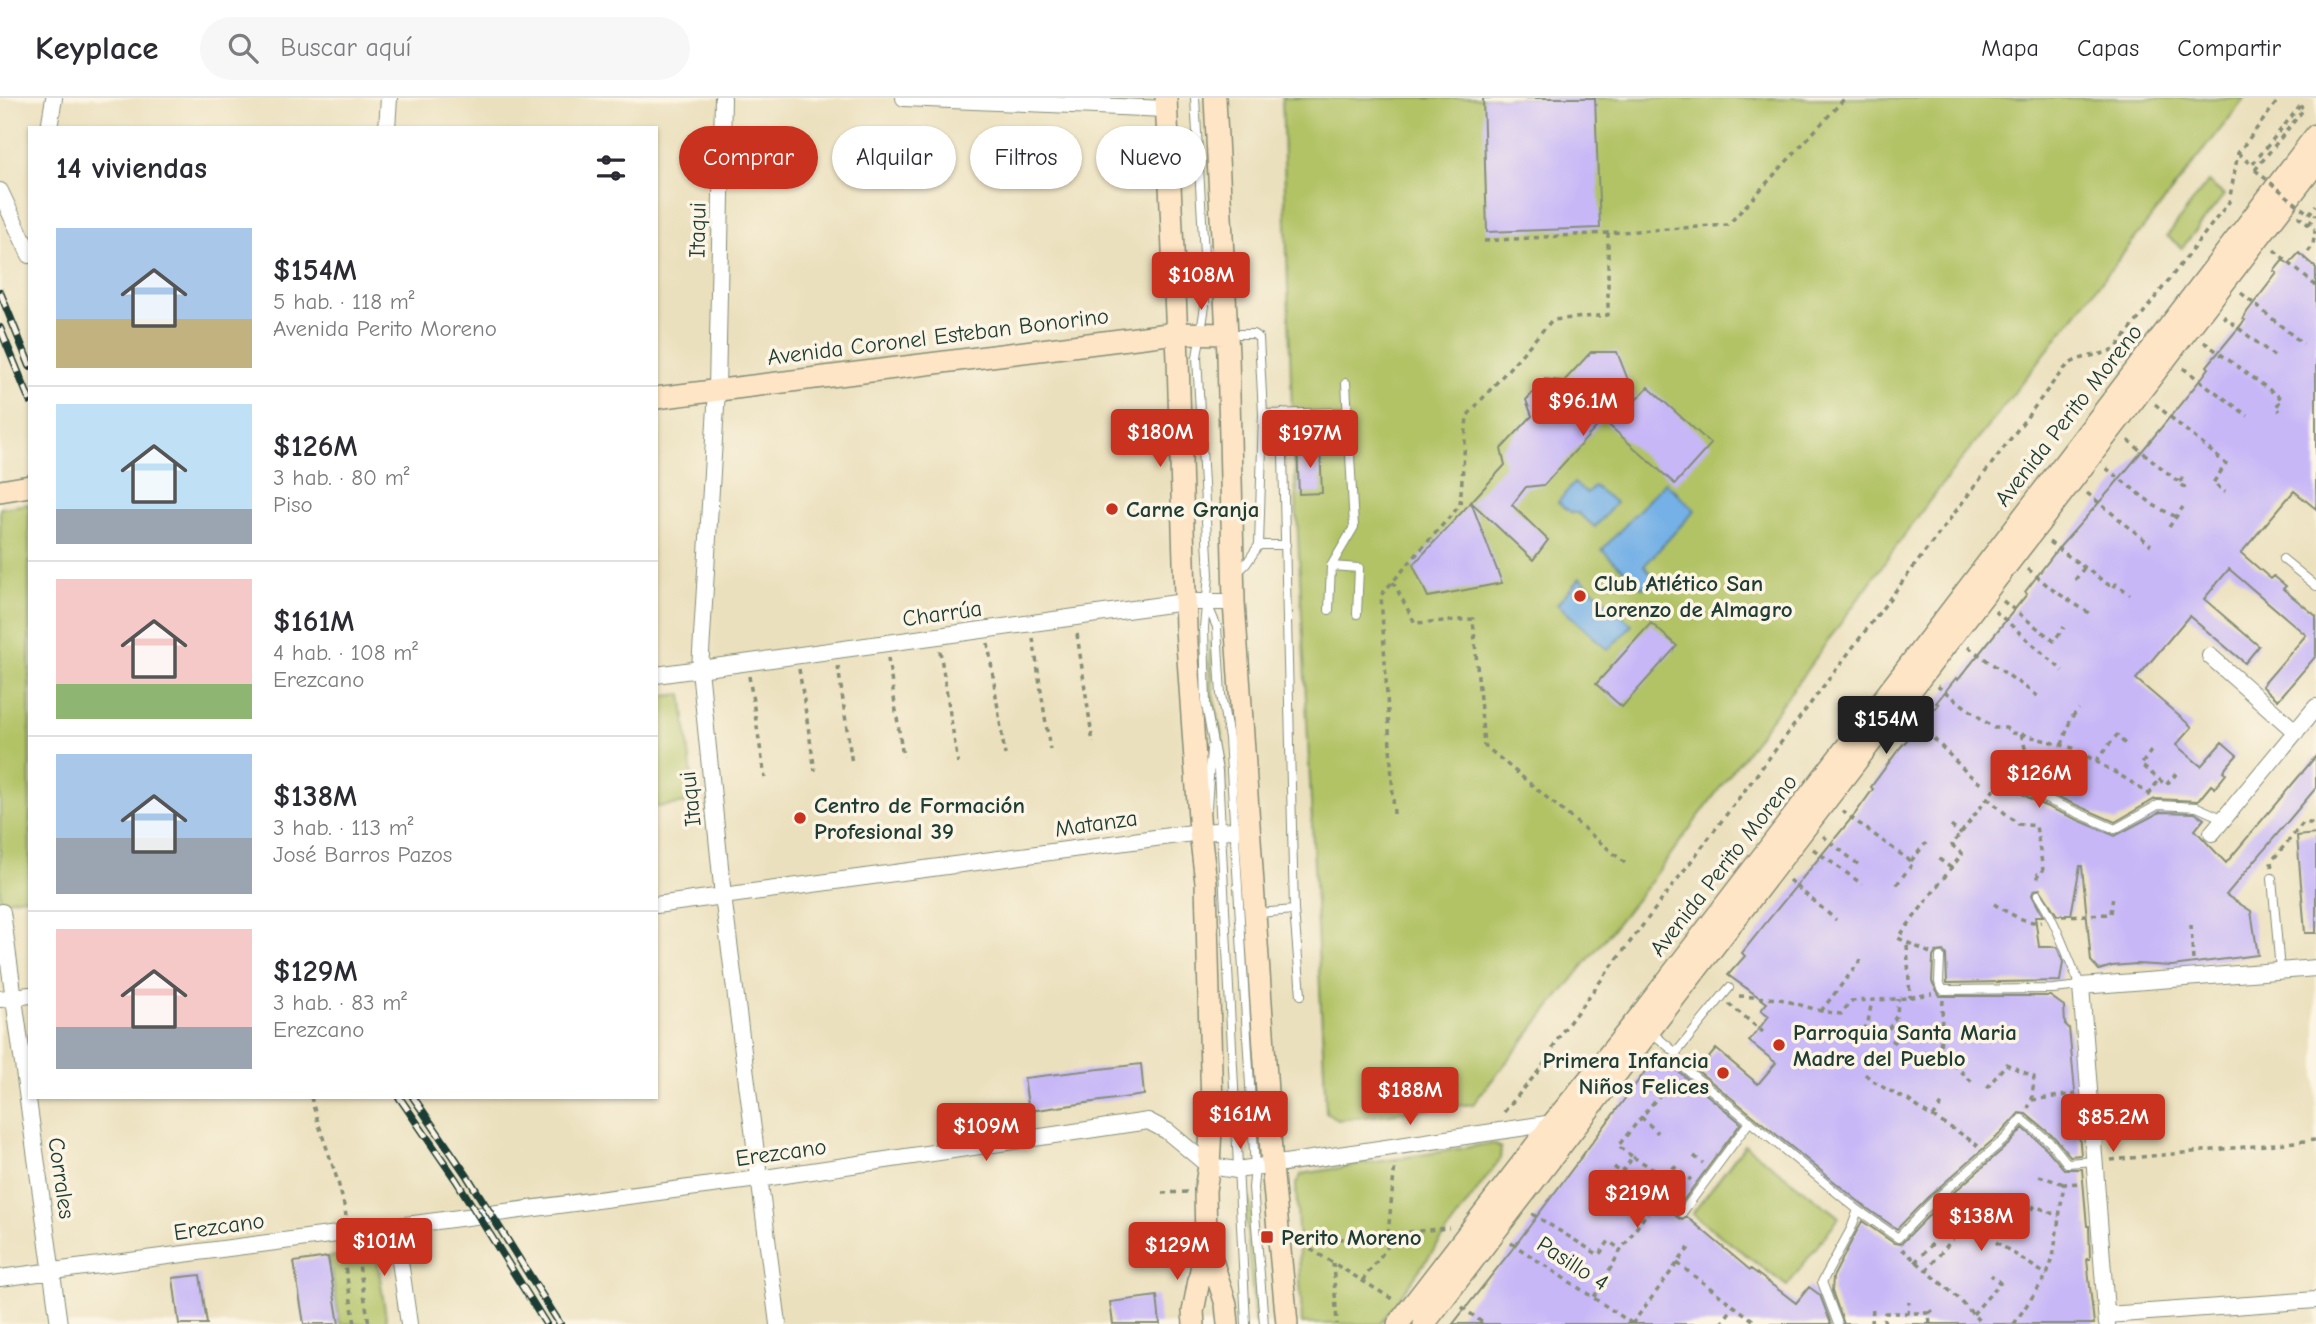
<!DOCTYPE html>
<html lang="es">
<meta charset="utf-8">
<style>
body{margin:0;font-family:"Comic Neue",sans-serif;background:#f7f7f7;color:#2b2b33;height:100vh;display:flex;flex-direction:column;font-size:26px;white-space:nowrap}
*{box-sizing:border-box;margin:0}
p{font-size:23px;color:#7c7c81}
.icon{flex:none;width:38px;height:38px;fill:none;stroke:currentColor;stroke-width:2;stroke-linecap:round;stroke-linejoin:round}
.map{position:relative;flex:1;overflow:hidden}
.sheet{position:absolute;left:28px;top:28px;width:630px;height:973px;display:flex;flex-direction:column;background:#fff;border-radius:0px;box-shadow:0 2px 5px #0004}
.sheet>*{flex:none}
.top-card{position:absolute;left:679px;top:28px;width:665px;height:63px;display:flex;gap:14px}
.price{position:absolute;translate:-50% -60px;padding:0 16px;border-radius:7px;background:#c8321e;color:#fff;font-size:23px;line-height:46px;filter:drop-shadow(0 2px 4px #0008)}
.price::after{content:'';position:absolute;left:50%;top:42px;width:21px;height:16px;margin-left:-10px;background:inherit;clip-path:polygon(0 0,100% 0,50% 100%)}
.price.selected{background:#222;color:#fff}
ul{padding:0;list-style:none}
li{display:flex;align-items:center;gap:21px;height:175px;padding:0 28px}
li+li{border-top:2px solid #e1e1e2}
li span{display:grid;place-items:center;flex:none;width:196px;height:140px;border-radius:0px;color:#555}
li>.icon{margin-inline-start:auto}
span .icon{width:84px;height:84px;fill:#fffc;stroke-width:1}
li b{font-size:30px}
h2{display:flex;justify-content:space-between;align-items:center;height:84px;padding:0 28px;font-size:30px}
.pill{padding:0 24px;border-radius:32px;background:#fff;box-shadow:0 2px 5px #0004;font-size:24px;line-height:63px}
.pill.selected{background:#c8321e;color:#fff}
header{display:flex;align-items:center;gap:42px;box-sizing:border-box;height:98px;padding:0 35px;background:#fff;border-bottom:2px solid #e1e1e2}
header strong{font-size:33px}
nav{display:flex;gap:38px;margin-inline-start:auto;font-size:24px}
.search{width:490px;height:63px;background:#f7f7f7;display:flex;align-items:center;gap:18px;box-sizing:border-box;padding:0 24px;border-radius:38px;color:#7c7c81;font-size:26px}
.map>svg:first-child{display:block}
.green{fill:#b2c366;stroke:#68804d;stroke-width:2}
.water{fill:#75b0e6;stroke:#4a768d;stroke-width:2}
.building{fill:#c7b7f7}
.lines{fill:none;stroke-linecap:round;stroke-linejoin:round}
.lane-casing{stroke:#858e78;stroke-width:10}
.street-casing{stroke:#858e78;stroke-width:18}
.secondary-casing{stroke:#858e78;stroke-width:24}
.path{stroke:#858e78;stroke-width:3.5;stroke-dasharray:5 5;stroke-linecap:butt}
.lane{stroke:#fff;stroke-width:8}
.street{stroke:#fff;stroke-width:16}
.secondary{stroke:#fee5c5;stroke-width:21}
.rail-casing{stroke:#1f3d34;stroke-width:8}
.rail{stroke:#fcf5e5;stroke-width:5;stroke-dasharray:16;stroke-linecap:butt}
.path-bridge{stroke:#858e78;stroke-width:3.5;stroke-dasharray:5 5;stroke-linecap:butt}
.poi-dot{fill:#c8321e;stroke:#fcf5e5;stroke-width:2.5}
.labels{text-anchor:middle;stroke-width:7;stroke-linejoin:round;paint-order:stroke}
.street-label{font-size:23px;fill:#1f3d34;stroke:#fcf5e5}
.poi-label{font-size:23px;font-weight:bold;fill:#1f3d34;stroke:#fcf5e5;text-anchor:start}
</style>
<header>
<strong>Keyplace</strong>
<div class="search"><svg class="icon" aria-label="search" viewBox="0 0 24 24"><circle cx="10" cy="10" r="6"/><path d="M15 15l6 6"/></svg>Buscar aquí</div>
<nav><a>Mapa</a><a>Capas</a><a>Compartir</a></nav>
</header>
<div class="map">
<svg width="2316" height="1226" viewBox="0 0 2316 1226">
<rect width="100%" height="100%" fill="#fcf5e5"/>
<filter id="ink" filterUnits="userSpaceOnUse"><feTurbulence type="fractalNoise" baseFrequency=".0143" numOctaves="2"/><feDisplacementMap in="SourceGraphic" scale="14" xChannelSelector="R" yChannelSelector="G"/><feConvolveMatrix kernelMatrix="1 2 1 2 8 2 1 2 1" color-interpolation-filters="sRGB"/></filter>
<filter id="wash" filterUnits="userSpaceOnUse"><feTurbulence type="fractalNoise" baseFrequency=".00686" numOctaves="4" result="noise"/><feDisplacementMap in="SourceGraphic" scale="28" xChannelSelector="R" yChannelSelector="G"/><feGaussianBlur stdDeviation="1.57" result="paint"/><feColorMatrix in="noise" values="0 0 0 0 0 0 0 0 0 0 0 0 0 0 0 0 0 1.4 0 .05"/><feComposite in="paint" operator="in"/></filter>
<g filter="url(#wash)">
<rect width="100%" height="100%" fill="#ebe0bd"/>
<path class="green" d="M 1282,0 L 2245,0 L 1927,406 L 1793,591 L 1651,783 L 1473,1006 L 1338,1022 L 1326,1014 L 1292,315 Z
M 2208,84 L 2224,97 L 2182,150 L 2167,138 Z
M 29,406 L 30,798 L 0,803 L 0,410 Z
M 1208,544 L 1212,546 L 1213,596 L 1223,644 L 1226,695 L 1223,695 L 1221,646 L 1210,602 Z
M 682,596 L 695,704 L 656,709 L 656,599 Z
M 1488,1046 L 1495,1046 L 1501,1050 L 1500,1061 L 1380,1226 L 1302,1226 L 1296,1086 L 1302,1076 Z
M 1745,1047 L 1839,1119 L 1787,1188 L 1692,1116 Z
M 1244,1101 L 1250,1101 L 1260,1226 L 1255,1226 Z
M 376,1152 L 387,1226 L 340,1226 L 329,1159 Z"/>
<path class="water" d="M 1665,384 L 1695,412 L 1644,468 L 1654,478 L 1643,490 L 1602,452 Z
M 1574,385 L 1587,395 L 1594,388 L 1616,405 L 1595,429 L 1578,415 L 1572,415 L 1558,404 Z
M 1580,480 L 1632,527 L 1608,552 L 1557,506 Z"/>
<g id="blocks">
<path class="building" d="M 1483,0 L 1595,0 L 1600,130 L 1487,134 Z
M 2299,155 L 2316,170 L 2316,411 L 2294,393 L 2241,455 L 2271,481 L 2274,478 L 2286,488 L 2283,491 L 2316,518 L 2316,558 L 2278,602 L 2262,588 L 2306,537 L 2229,471 L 2204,501 L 2259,548 L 2245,565 L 2189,518 L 2136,581 L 2192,629 L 2176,647 L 2201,668 L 2222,644 L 2237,657 L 2223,673 L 2226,676 L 2215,690 L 2211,687 L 2198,703 L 2155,701 L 2115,724 L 2042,692 L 2017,677 L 2011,677 L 2008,682 L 2011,689 L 2036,704 L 2115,738 L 2160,714 L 2195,715 L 2204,721 L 2195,732 L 2226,765 L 2316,658 L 2316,690 L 2226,797 L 2251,813 L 2258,857 L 2172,868 L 2136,866 L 2112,868 L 2099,872 L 2091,863 L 2082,768 L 2080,768 L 2071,817 L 2057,817 L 2040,791 L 2034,792 L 2032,797 L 2043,818 L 2035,818 L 2039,849 L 2057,849 L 2063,864 L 2060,883 L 1947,885 L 1946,857 L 1943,853 L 1936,854 L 1933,859 L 1932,884 L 1940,898 L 2050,898 L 2064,908 L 2065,926 L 2069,930 L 2081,1057 L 2070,1058 L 2055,1040 L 2026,1016 L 2019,1015 L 2001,1035 L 1927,1100 L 1897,1131 L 1868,1111 L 1698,973 L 1716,951 L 1758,986 L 1776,965 L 1749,943 L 1769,918 L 1761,912 L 1767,905 L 1728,877 L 1745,858 L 1742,855 L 1765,826 L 1855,716 L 1873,691 L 1871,689 L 1899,651 L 1939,606 L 1936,605 L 1956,580 L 1958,582 L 2027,496 L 2025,494 L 2057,452 L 2111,391 L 2201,281 L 2209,270 L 2207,268 L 2245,222 L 2243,221 L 2247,214 L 2277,175 L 2274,173 L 2283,162 L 2289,166 Z
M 1591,254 L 1617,254 L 1636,302 L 1648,289 L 1711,346 L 1675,386 L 1603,322 L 1544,387 L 1526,389 L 1512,407 L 1548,442 L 1533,462 L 1471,404 L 1505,367 L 1501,351 L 1532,318 L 1526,302 L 1545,281 L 1564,283 Z
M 1320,347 L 1322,395 L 1299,396 L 1297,348 Z
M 1471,404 L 1502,485 L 1428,499 L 1413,467 Z
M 1651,525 L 1677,548 L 1622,609 L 1596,586 Z
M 2316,736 L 2316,835 L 2305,835 L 2297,738 Z
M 1659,955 L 1673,969 L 1741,1025 L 1677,1111 L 1676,1118 L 1682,1122 L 1687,1119 L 1750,1172 L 1751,1171 L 1796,1205 L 1809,1189 L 1820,1197 L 1831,1226 L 1453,1226 L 1514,1149 Z
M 1141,966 L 1144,997 L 1029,1013 L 1024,980 Z
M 2023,1030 L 2046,1050 L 2064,1071 L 2082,1071 L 2087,1128 L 2089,1128 L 2090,1161 L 2087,1161 L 2094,1226 L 1844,1226 L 1832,1193 L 1833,1179 L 1862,1123 L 1894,1145 L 1901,1146 L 1936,1110 L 2010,1045 Z
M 328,1159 L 339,1226 L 304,1226 L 294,1164 Z
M 200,1177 L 207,1226 L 179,1226 L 173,1180 Z
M 1157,1198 L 1160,1226 L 1113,1226 L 1110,1204 Z"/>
</g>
</g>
<g filter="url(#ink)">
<use href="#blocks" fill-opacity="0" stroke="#858e78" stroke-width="2"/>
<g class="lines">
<defs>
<path id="lane" d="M 1195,0 L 1204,157 L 1205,208 L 1197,259 L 1209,477 L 1204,529 L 1206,607 L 1218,673 L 1246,1226
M 1228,236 L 1253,236 L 1259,240 L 1263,316 L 1259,447 L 1246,466 L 1238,474
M 1282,315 L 1294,812 L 1301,897
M 1263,316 L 1347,314
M 1259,447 L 1286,447
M 2283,461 L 2316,488
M 1331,468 L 1359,470 L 1357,516
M 1208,508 L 1217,529 L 1221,597 L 1229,640 L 1255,1070 L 1253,1090 L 1264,1226
M 1329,512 L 1331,468 L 1354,429 L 1346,285
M 2014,683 L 2039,698 L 2115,731 L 2158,707 L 2197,709 L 2224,721
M 1207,710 L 1211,650
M 2272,780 L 2280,873
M 1258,815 L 1294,812
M 1940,859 L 1939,884 L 1943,892 L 2053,891 L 2081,888 C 2066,857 2057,825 2038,797
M 1650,933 L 1676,955 L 1677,964 L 1858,1112 L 1898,1140 L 1931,1105 L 2006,1040 L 2022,1021 L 2051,1045 L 2067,1065 L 2095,1063
M 1676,955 L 1729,890
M 1682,1115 L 1750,1023
M 1838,1226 L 1822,1184 L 1851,1131 L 1858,1112"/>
<path id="street" d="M 723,0 L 717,292 L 700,571 L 723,798 L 778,1226
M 904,0 L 1166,11
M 49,30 L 54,0
M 387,30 L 389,0
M 0,93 L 30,157
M 2210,558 L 2296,634
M 656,577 L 1184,504 L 1234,504
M 2212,735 L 2316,609
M 656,807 L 1200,734 L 1250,731
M 2,814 L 59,1226
M 0,901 L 30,897
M 395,1128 L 409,1226
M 0,1180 L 758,1081 L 1148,1023 L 1167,1033 L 1209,1068 L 1237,1072 L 1553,1025
M 2107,1217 L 2316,1202
M 2107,1226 L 2081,888 L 2316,870"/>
<path id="secondary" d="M 1166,0 L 1178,261 L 1186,531 L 1200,734 L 1206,784 L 1212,1011 L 1209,1068 L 1205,1092 L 1206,1145 L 1193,1214 L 1194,1226
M 1215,0 L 1228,257 L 1234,504 L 1272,1068 L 1287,1226
M 656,300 L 1176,235 L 1226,236
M 0,393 L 30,388
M 1207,1147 L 1226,1206 L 1228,1226
M 1398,1226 L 1553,1025 L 1640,918 L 2316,37
M 1424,1226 L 2316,65"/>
</defs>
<use href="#lane" class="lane-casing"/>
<use href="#street" class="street-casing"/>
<use href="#secondary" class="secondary-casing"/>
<path class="path" d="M 2238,55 L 2252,67 L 2300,8
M 2255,72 L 2304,11 L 2300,8
M 2309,116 L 2316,107
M 2298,118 L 2315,132
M 2309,126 L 2316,116
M 1484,143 L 1728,127 L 1845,0
M 2274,152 L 2316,188
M 2308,154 L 2313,147 L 2315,133
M 2241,195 L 2303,246
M 2223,218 L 2278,261
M 2204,244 L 2282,301 L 2276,309 L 2280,313
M 2183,270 L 2248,318
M 2155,306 L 2226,366 L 2213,385 L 2225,394
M 2128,342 L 2187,391
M 2106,370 L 2155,408 L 2176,419
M 2180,384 L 2186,377
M 2087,395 L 2151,447
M 2169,429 L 2183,409
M 2049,444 L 2113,490 L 2116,486 L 2130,496
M 2028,471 L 2053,492 L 2089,515
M 2075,482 L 2084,470
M 1393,484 L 1415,525 L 1473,521 L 1484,647 L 1625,765
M 2003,503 L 2054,543 L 2064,529
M 1995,513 L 2063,573
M 1077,536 L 1093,645
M 1033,540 L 1050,652
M 988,545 L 1005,657
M 1968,549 L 2039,599
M 940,553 L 958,665
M 888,560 L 903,659
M 838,568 L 852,666
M 799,571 L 815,673
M 749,578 L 765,680
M 1937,588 L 1994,630 L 2006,630 L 2012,635 L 2021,636 L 2029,663 L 2024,674
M 1913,619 L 1967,675 L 1981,686
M 2021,636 L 2073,650 L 2128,682 L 2151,698
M 2062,647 L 2071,620 L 2079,611
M 2151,653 L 2141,667 L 2166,687 L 2177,675
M 2096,663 L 2117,637 L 2125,646
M 2149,697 L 2159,681
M 1987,700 L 2018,726 L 2036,728 L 2043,772 L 2042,775 L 2038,776 L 2038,785
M 1842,713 L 1913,765 L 1894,790
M 1394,716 L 1381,497 L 1460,407 L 1467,318 L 1552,222 L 1608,217 L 1608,135
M 1951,728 L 1961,736
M 1823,738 L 1859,767
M 1813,751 L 1862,786
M 1939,761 L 1951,770
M 1911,763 L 1926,745
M 2272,769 L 2271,764 L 2303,725 L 2316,725
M 1789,782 L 1836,822
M 1994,806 C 2007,814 2025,826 2041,824
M 2062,818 L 2111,816 L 2113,796
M 2191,827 L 2193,863
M 1907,847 L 1910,900
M 1930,855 L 1898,840 L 1962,756 L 1952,747 L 1999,685 L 2001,686
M 1739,898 L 1780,901 L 1821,913 L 1841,916 L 1851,903 L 1898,901 L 1932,896
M 1943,902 L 1940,953 L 1973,985
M 1729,906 L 1763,934
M 1821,913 L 1864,858
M 1857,940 L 1868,924 L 1872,902
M 1895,945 L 1885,937 L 1897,917 L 1898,901
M 1865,976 C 1878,988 1892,994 1908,1002 C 1914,1006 1920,1011 1926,1015 C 1944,1026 1962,1035 1978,1048
M 1987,990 L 2006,966 L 2034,979 L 2032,1002 L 2028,1010
M 311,999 C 321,1040 339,1077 346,1118
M 2032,1002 L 2075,996
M 1504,1014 L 1542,969 L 1562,934 L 2055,282 C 2060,276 2065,269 2071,265 C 2086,256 2103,259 2117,249 L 2229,104 L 2238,55 L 2280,0
M 1641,1019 L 1658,1035
M 1933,1019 L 1943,1005
M 1694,1058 L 1703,1065
M 1633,1059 L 1668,1079 L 1674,1069 L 1691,1082
M 2111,1062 L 2316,1042
M 1614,1069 L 1635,1085 L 1620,1106
M 1622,1074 L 1633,1059 L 1618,1048 L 1675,978
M 2039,1078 L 2064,1086
M 1663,1086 L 1668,1079
M 1162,1095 L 1187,1094
M 1532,1116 L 1599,1157 L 1609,1143 L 1621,1152
M 2023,1117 L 2035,1108 L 2059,1118
M 1388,1136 L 1395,1066
M 1996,1144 L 2047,1177
M 1299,1145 L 1449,1130
M 1511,1145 L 1633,1226
M 1302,1146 L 1394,1202
M 356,1149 L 369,1226
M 342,1151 L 355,1226
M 1902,1151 L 1958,1200 L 1982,1226
M 1915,1164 L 1934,1144
M 1333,1165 L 1337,1226
M 1677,1165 L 1758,1226
M 1926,1173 L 1960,1132
M 1362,1183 L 1398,1135
M 1594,1199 L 1621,1152 L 1654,1105
M 1462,1209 L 1484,1226
M 1929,1215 L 1935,1210
M 1908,1216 L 1909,1204
M 1973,1216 L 2000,1185 L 1991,1177
M 1632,1226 L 1691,1147
M 1721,1226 L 1734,1208
M 1872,1226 L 1873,1208
M 1884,1226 L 1885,1215 L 1929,1215 L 1930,1226
M 2014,1226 L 2047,1177 L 2053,1160 L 2064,1086 L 2081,1085"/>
<use href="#lane" class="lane"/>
<use href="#street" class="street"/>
<use href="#secondary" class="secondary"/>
<defs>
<path id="rail" d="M 0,194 L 30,268
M 0,230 L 30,303
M 399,999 L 456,1082 L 546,1226
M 413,999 L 467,1078 L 560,1226"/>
</defs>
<use href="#rail" class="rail-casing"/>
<use href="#rail" class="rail"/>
<path class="path-bridge" d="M 2255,72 L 2309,116"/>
</g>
</g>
<g class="poi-dot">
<circle cx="1112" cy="411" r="7"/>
<circle cx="1580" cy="498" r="7"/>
<circle cx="800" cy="720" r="7"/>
<circle cx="1779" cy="947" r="7"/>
<circle cx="1723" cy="975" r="7"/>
<rect x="1260" y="1132" width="14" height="14" rx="3.5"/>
</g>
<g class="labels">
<g class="street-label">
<text transform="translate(697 132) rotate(-89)" y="8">Itaqui</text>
<text transform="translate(938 238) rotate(-7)" y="8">Avenida Coronel Esteban Bonorino</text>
<text transform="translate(2068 317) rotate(-52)" y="8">Avenida Perito Moreno</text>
<text transform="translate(942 515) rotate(-8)" y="8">Charrúa</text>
<text transform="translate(690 701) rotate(-96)" y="8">Itaqui</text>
<text transform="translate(1096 725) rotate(-8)" y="8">Matanza</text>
<text transform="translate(1723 767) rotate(-52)" y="8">Avenida Perito Moreno</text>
<text transform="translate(781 1054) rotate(-8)" y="8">Erezcano</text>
<text transform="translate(62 1080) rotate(82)" y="8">Corrales</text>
<text transform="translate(219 1128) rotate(-8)" y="8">Erezcano</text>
<text transform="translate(1573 1165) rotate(33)" y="8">Pasillo 4</text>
</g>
<g class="poi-label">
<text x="1126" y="419">Carne Granja</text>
<text x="1594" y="493">Club Atlético San<tspan x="1594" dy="26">Lorenzo de Almagro</tspan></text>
<text x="814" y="715">Centro de Formación<tspan x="814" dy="26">Profesional 39</tspan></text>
<text x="1793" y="942">Parroquia Santa Maria<tspan x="1793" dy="26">Madre del Pueblo</tspan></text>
<text x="1709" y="970" text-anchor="end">Primera Infancia<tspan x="1709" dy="26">Niños Felices</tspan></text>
<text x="1281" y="1147">Perito Moreno</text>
</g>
</g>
</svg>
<b class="price" style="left:1201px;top:214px">$108M</b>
<b class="price" style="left:1583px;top:340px">$96.1M</b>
<b class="price" style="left:1160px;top:371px">$180M</b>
<b class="price" style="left:1310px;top:372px">$197M</b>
<b class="price selected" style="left:1886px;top:658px">$154M</b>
<b class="price" style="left:2039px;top:712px">$126M</b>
<b class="price" style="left:1410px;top:1029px">$188M</b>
<b class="price" style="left:1240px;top:1053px">$161M</b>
<b class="price" style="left:2113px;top:1056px">$85.2M</b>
<b class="price" style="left:986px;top:1065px">$109M</b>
<b class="price" style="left:1637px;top:1132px">$219M</b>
<b class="price" style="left:1981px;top:1155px">$138M</b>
<b class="price" style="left:384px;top:1180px">$101M</b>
<b class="price" style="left:1177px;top:1184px">$129M</b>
<div class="top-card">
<a class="pill selected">Comprar</a>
<a class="pill">Alquilar</a>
<a class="pill">Filtros</a>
<a class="pill">Nuevo</a>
</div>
<section class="sheet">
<h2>14 viviendas<svg class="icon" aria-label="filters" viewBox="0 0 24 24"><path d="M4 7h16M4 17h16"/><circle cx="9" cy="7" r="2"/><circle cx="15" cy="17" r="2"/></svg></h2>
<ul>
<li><span style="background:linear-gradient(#a9c7e8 65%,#c2b280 0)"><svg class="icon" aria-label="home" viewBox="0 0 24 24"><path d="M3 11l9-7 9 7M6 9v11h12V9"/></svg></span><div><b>$154M</b><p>5 hab. · 118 m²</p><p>Avenida Perito Moreno</p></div></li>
<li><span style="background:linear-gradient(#bfe0f5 75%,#9aa5b1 0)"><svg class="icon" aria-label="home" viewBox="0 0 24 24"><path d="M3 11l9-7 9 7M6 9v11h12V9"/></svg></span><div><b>$126M</b><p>3 hab. · 80 m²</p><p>Piso</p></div></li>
<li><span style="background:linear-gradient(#f6c9c9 75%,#8fb573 0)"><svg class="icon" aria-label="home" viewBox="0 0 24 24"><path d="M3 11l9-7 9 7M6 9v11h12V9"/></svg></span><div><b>$161M</b><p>4 hab. · 108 m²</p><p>Erezcano</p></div></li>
<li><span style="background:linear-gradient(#a9c7e8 60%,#9aa5b1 0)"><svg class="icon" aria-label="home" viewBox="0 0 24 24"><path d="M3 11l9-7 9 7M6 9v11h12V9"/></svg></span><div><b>$138M</b><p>3 hab. · 113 m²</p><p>José Barros Pazos</p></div></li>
<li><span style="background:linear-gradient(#f6c9c9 70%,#9aa5b1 0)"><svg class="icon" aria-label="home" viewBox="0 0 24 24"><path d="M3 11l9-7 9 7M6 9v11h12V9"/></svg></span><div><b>$129M</b><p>3 hab. · 83 m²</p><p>Erezcano</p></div></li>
</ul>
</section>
</div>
